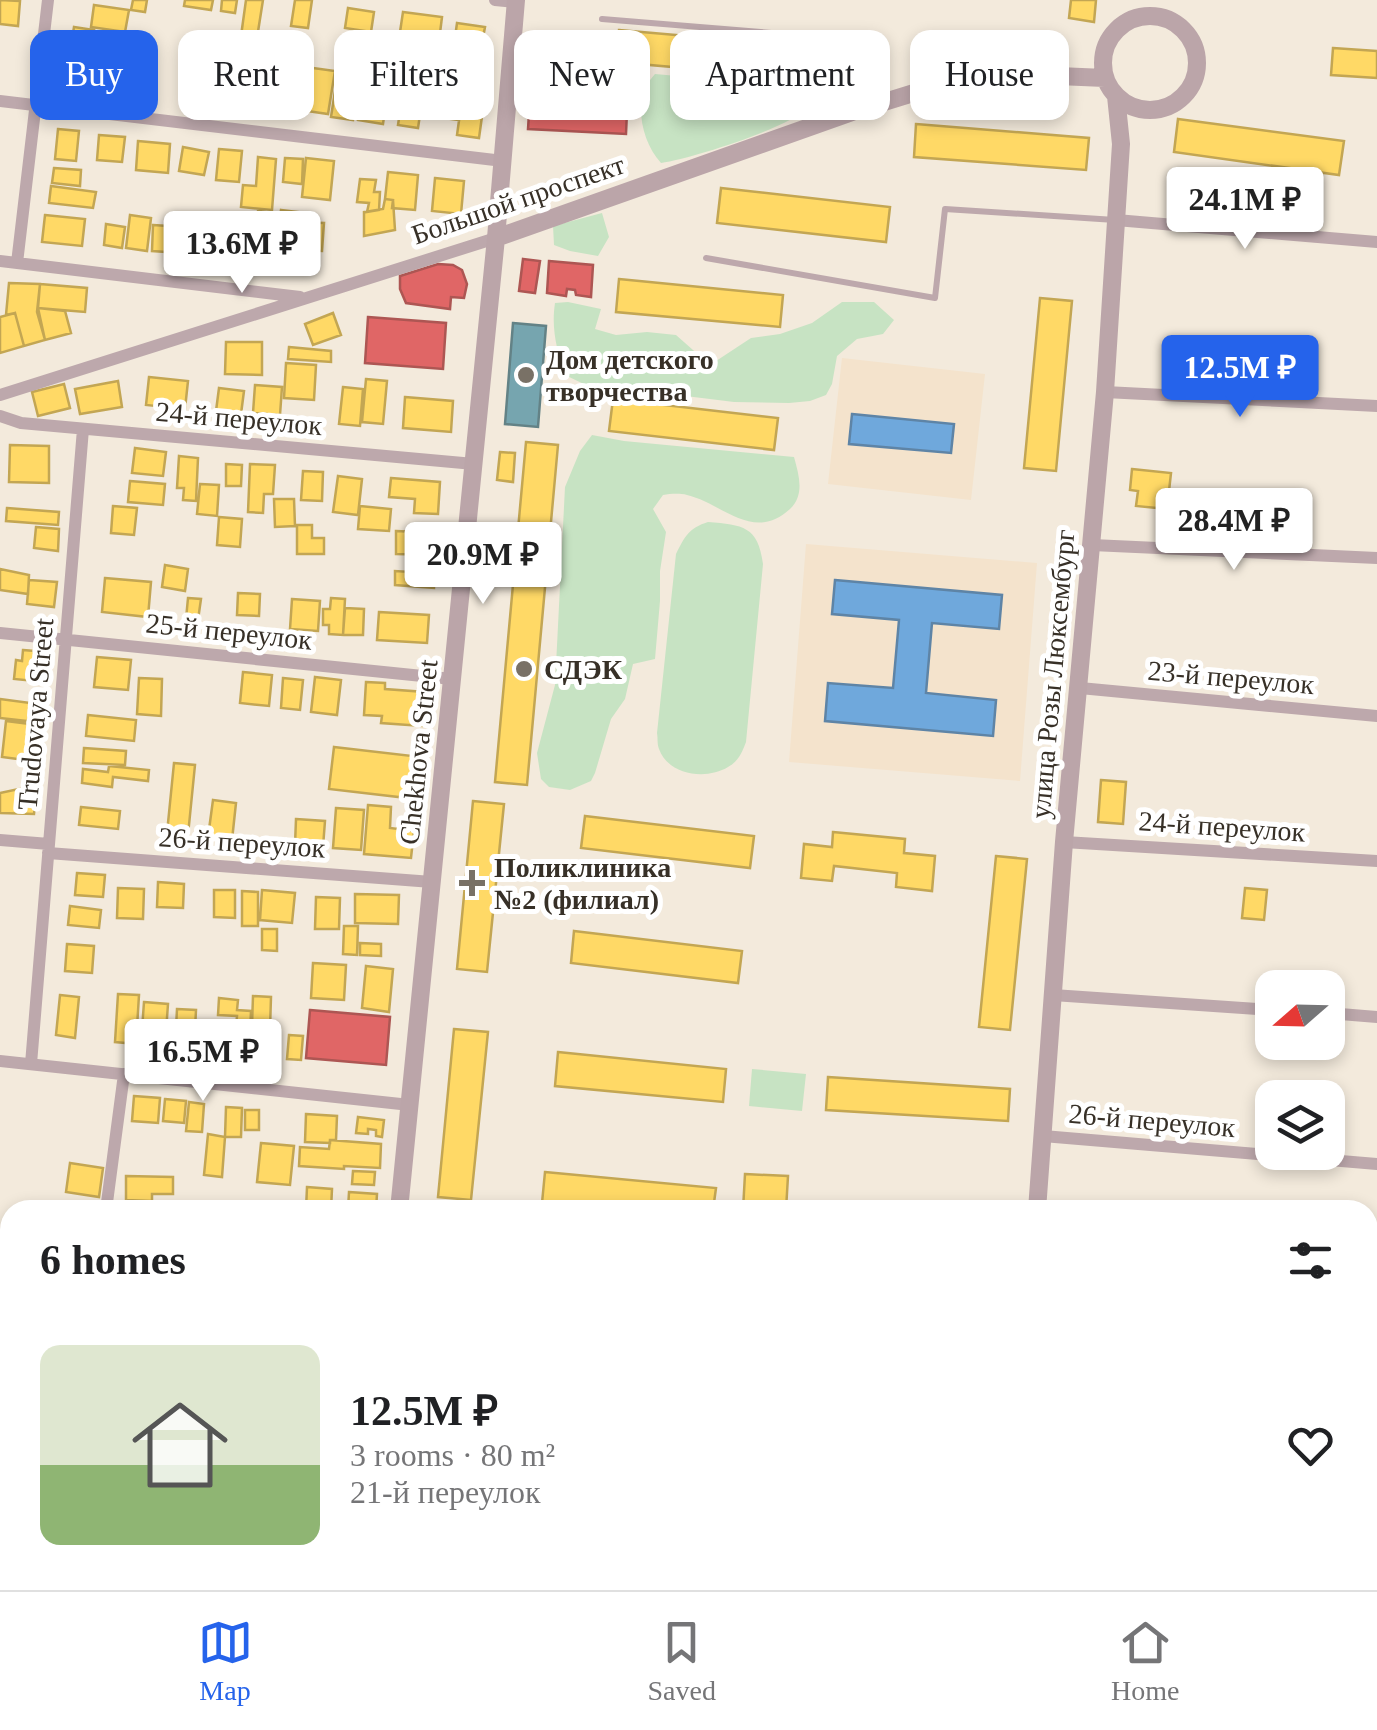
<!DOCTYPE html>
<meta charset="utf-8">
<style>
body{margin:0;font-family:Georgia,serif;background:#f2f2f2;color:#202124;height:100vh;display:flex;flex-direction:column;font-size:38px;white-space:nowrap}
*{box-sizing:border-box;margin:0}
p{font-size:32px;color:#757577}
.icon{flex:none;width:55px;height:55px;fill:none;stroke:currentColor;stroke-width:2;stroke-linecap:round;stroke-linejoin:round}
.map{position:relative;flex:1;overflow:hidden}
.side{position:absolute;left:0px;top:1200px;width:1378px;height:390px;display:flex;flex-direction:column;background:#fff;border-radius:30px 30px 0 0;box-shadow:0 5px 15px #0003}
.side>*{flex:none}
.hud{position:absolute;left:30px;top:30px;width:1318px;height:90px;display:flex;gap:20px}
.needle{width:65px;rotate:250deg}
.controls{position:absolute;left:1255px;top:970px;display:grid;gap:20px}
.controls a{display:grid;place-items:center;width:90px;height:90px;border-radius:20px;background:#fff;box-shadow:0 5px 15px #0003;font-size:50px}
.price{position:absolute;translate:-50% -85px;padding:0 22px;border-radius:10px;background:#fff;color:#222;font-size:32px;line-height:65px;filter:drop-shadow(0 2px 5px #0008)}
.price::after{content:'';position:absolute;left:50%;top:60px;width:30px;height:22px;margin-left:-15px;background:inherit;clip-path:polygon(0 0,100% 0,50% 100%)}
.price.on{background:#2563eb;color:#fff}
ul{padding:0;list-style:none}
li{display:flex;align-items:center;gap:30px;height:250px;padding:0 40px}
li+li{border-top:2px solid #e0e0e0}
li span{display:grid;place-items:center;flex:none;width:280px;height:200px;border-radius:20px;color:#555}
li>.icon{margin-inline-start:auto}
span .icon{width:120px;height:120px;fill:#fffc;stroke-width:1}
li b{font-size:42px}
h2{display:flex;justify-content:space-between;align-items:center;height:120px;padding:0 40px;font-size:42px}
.chip{padding:0 35px;border-radius:20px;background:#fff;box-shadow:0 5px 15px #0003;font-size:35px;line-height:90px}
.chip.on{background:#2563eb;color:#fff}
.tab-bar{display:flex;justify-content:space-around;align-items:center;height:140px;border-top:2px solid #e0e0e0;background:#fff;font-size:28px;color:#757577}
.tab-bar a{display:grid;justify-items:center;gap:5px}
.tab-bar .on{color:#2563eb}
.map>svg:first-child{display:block}
.built{fill:#f4e3cc}
.green{fill:#c7e3c3}
.homes{fill:#ffd966;stroke:#c3a653;stroke-width:2.5}
.shops{fill:#e06666;stroke:#ad5653;stroke-width:2.5}
.schools{fill:#6fa8dc;stroke:#5e84a6;stroke-width:2.5}
.public{fill:#76a5af;stroke:#638286;stroke-width:2.5}
.lines{fill:none;stroke-linecap:round;stroke-linejoin:round}
.lane{stroke:#bda8ac;stroke-width:6}
.street{stroke:#bda8ac;stroke-width:12}
.secondary{stroke:#bba5a9;stroke-width:18}
.rail-casing{stroke:#b7a9a6;stroke-width:9}
.rail{stroke:#fff;stroke-width:5;stroke-dasharray:15;stroke-linecap:butt}
.poi-dot{fill:#797166;stroke:#fff;stroke-width:4}
.labels{text-anchor:middle;stroke-width:10;stroke-linejoin:round;paint-order:stroke}
.street-label{font-size:28px;fill:#373027;stroke:#fff}
.poi-label{font-size:28px;font-weight:bold;fill:#373027;stroke:#fff;text-anchor:start}
</style>
<div class="map">
<svg width="1377" height="1590" viewBox="0 0 1377 1590">
<rect width="100%" height="100%" fill="#f3eadc"/>
<path class="built" d="M 842,358 L 985,374 L 971,500 L 828,484 Z
M 806,544 L 1037,563 L 1020,781 L 789,762 Z"/>
<path class="green" d="M 655,74 L 799,87 L 811,106 C 789,128 693,158 661,163 C 645,145 638,119 642,94 C 644,87 650,80 655,74 Z
M 602,213 L 609,237 L 598,256 L 570,251 L 554,245 L 553,226 Z
M 568,302 L 601,309 L 595,329 L 616,335 L 647,332 L 676,335 L 710,365 L 751,338 L 780,334 L 812,323 L 842,302 L 874,302 L 894,320 L 883,334 L 857,339 L 837,356 L 832,384 L 826,395 L 810,401 L 789,403 L 734,402 L 613,387 L 590,387 L 565,375 C 557,351 551,329 555,303 Z
M 592,435 L 624,441 L 794,457 C 799,475 805,495 790,509 C 753,543 722,503 687,495 C 679,493 670,494 663,495 L 653,509 L 666,532 L 660,571 L 660,601 L 655,659 L 633,664 L 625,699 L 611,719 L 595,773 L 591,781 L 570,790 L 549,787 L 541,779 L 537,753 L 555,685 L 565,487 L 580,451 Z
M 708,522 C 743,525 758,526 763,564 L 746,742 C 742,752 739,761 728,767 C 707,780 669,776 659,749 C 657,744 658,739 657,733 L 676,554 C 685,536 689,528 708,522 Z
M 752,1069 L 806,1074 L 802,1111 L 749,1106 Z"/>
<path class="homes" d="M 0,0 L 20,1 L 18,26 L 0,24 Z
M 133,0 L 147,0 L 145,12 L 131,10 Z
M 185,0 L 213,0 L 211,10 L 184,6 Z
M 222,0 L 237,0 L 235,13 L 221,11 Z
M 246,0 L 263,0 L 257,38 L 241,36 Z
M 295,0 L 312,0 L 308,28 L 291,26 Z
M 1071,0 L 1096,0 L 1094,22 L 1069,18 Z
M 94,5 L 129,10 L 125,32 L 91,27 Z
M 348,8 L 374,12 L 371,32 L 345,28 Z
M 403,12 L 442,17 L 437,57 L 425,56 L 427,38 L 416,37 L 413,54 L 397,52 Z
M 457,23 L 485,27 L 482,43 L 468,41 L 466,54 L 453,52 Z
M 74,27 L 94,30 L 90,55 L 70,52 Z
M 619,30 L 800,46 L 798,78 L 616,62 Z
M 343,36 L 369,40 L 366,58 L 341,54 Z
M 1333,48 L 1377,51 L 1377,78 L 1331,75 Z
M 548,49 L 585,51 L 585,55 L 601,56 L 599,89 L 583,88 L 583,92 L 543,89 L 544,84 L 531,83 L 532,52 L 548,53 Z
M 473,52 L 485,54 L 482,75 L 470,73 Z
M 69,60 L 92,63 L 88,89 L 65,85 Z
M 366,65 L 391,68 L 383,124 L 358,120 Z
M 139,66 L 153,68 L 151,83 L 137,81 Z
M 185,68 L 202,70 L 198,99 L 181,96 Z
M 313,68 L 335,71 L 328,114 L 307,111 Z
M 205,70 L 224,73 L 219,101 L 201,98 Z
M 271,84 L 303,89 L 300,111 L 268,106 Z
M 335,91 L 357,95 L 353,120 L 331,117 Z
M 403,92 L 423,95 L 418,128 L 398,125 Z
M 433,94 L 462,99 L 459,120 L 429,116 Z
M 462,99 L 484,102 L 479,138 L 457,135 Z
M 1178,119 L 1344,141 L 1339,175 L 1174,152 Z
M 916,124 L 1089,138 L 1086,170 L 914,157 Z
M 58,129 L 79,131 L 76,161 L 55,159 Z
M 99,135 L 125,137 L 122,162 L 97,160 Z
M 138,141 L 170,144 L 168,173 L 136,170 Z
M 183,147 L 209,152 L 204,175 L 179,171 Z
M 219,149 L 242,151 L 239,182 L 216,180 Z
M 258,157 L 276,159 L 272,210 L 241,207 L 243,185 L 256,186 Z
M 285,158 L 303,159 L 302,184 L 283,182 Z
M 306,158 L 334,161 L 330,200 L 302,197 Z
M 54,168 L 81,170 L 80,186 L 52,183 Z
M 388,172 L 418,175 L 415,210 L 392,208 L 393,200 L 385,199 Z
M 435,178 L 464,181 L 461,214 L 432,211 Z
M 360,179 L 376,180 L 374,192 L 380,192 L 379,210 L 367,212 L 369,203 L 357,202 Z
M 51,186 L 96,192 L 93,208 L 49,203 Z
M 721,188 L 890,207 L 886,242 L 717,223 Z
M 385,199 L 393,200 L 395,230 L 364,236 L 364,212 L 383,209 Z
M 281,210 L 298,212 L 295,232 L 278,230 Z
M 258,211 L 278,214 L 270,257 L 250,253 Z
M 45,215 L 85,219 L 82,246 L 42,242 Z
M 130,215 L 151,218 L 147,251 L 126,248 Z
M 298,222 L 324,223 L 322,251 L 297,250 Z
M 106,224 L 125,227 L 122,248 L 104,245 Z
M 153,225 L 183,227 L 181,253 L 152,251 Z
M 213,226 L 239,228 L 236,263 L 210,261 Z
M 619,279 L 783,295 L 780,327 L 616,312 Z
M 9,283 L 40,284 L 37,312 L 45,340 L 24,346 L 15,313 L 6,315 Z
M 40,284 L 87,288 L 85,312 L 38,308 Z
M 1040,298 L 1072,301 L 1056,471 L 1024,468 Z
M 38,308 L 65,311 L 71,333 L 45,340 Z
M 15,313 L 24,346 L 0,353 L 0,317 Z
M 333,313 L 341,335 L 313,345 L 305,324 Z
M 226,342 L 262,342 L 262,375 L 225,374 Z
M 289,347 L 331,351 L 331,362 L 288,359 Z
M 286,363 L 316,365 L 314,400 L 284,398 Z
M 149,377 L 188,381 L 185,409 L 146,405 Z
M 366,379 L 387,381 L 383,424 L 362,422 Z
M 118,381 L 122,407 L 80,414 L 75,389 Z
M 64,384 L 70,408 L 38,416 L 32,392 Z
M 255,385 L 282,387 L 280,415 L 253,413 Z
M 343,387 L 363,389 L 360,426 L 339,424 Z
M 219,388 L 244,391 L 241,414 L 216,411 Z
M 405,397 L 453,401 L 451,432 L 403,428 Z
M 613,399 L 778,418 L 774,450 L 609,431 Z
M 526,442 L 558,445 L 527,785 L 495,782 Z
M 10,445 L 49,446 L 49,483 L 9,482 Z
M 135,448 L 166,452 L 163,476 L 132,473 Z
M 500,452 L 515,453 L 513,482 L 497,480 Z
M 179,456 L 198,458 L 196,501 L 183,500 L 184,488 L 177,488 Z
M 226,464 L 242,465 L 241,486 L 226,486 Z
M 250,464 L 275,465 L 273,494 L 264,494 L 263,513 L 248,512 Z
M 1132,469 L 1171,473 L 1167,509 L 1136,506 L 1138,491 L 1130,490 Z
M 303,471 L 323,472 L 322,501 L 301,500 Z
M 338,476 L 362,479 L 358,515 L 333,512 Z
M 391,478 L 440,482 L 438,514 L 414,513 L 415,499 L 389,497 Z
M 130,481 L 165,484 L 163,505 L 128,502 Z
M 200,484 L 219,485 L 217,516 L 197,514 Z
M 274,499 L 294,499 L 295,526 L 275,527 Z
M 113,506 L 137,508 L 134,535 L 111,533 Z
M 360,506 L 391,509 L 389,531 L 358,529 Z
M 7,508 L 59,512 L 58,525 L 6,521 Z
M 219,517 L 242,519 L 240,547 L 217,545 Z
M 297,525 L 312,525 L 312,538 L 324,538 L 324,554 L 297,554 Z
M 36,527 L 59,529 L 58,551 L 34,548 Z
M 396,531 L 439,533 L 439,555 L 396,554 Z
M 411,560 L 435,562 L 434,588 L 395,585 L 395,571 L 411,572 Z
M 165,565 L 188,569 L 185,591 L 162,587 Z
M 0,569 L 29,575 L 28,594 L 0,590 Z
M 105,578 L 151,582 L 148,617 L 102,612 Z
M 29,580 L 57,582 L 54,607 L 27,604 Z
M 238,593 L 260,594 L 259,616 L 237,615 Z
M 188,598 L 201,599 L 198,620 L 186,619 Z
M 331,598 L 345,599 L 343,635 L 329,634 L 329,625 L 323,625 L 323,609 L 330,609 Z
M 292,599 L 320,601 L 318,631 L 290,629 Z
M 345,608 L 364,609 L 363,635 L 343,635 Z
M 379,612 L 429,615 L 427,643 L 377,640 Z
M 23,650 L 46,652 L 44,682 L 14,679 L 16,660 L 22,661 Z
M 97,657 L 131,660 L 128,690 L 94,687 Z
M 243,672 L 272,675 L 269,706 L 240,703 Z
M 315,677 L 341,680 L 337,715 L 311,712 Z
M 139,678 L 162,679 L 161,716 L 137,714 Z
M 283,678 L 303,680 L 300,710 L 281,708 Z
M 366,682 L 385,683 L 385,689 L 425,692 L 422,726 L 381,723 L 382,716 L 364,715 Z
M 0,699 L 38,704 L 36,722 L 0,718 Z
M 88,715 L 136,720 L 134,741 L 86,736 Z
M 6,721 L 38,725 L 33,761 L 2,757 Z
M 334,747 L 421,757 L 416,799 L 329,789 Z
M 84,748 L 126,751 L 125,765 L 83,763 Z
M 174,763 L 195,765 L 188,835 L 167,833 Z
M 109,766 L 149,770 L 148,781 L 113,777 L 112,787 L 82,783 L 83,769 L 108,772 Z
M 1101,780 L 1126,782 L 1123,824 L 1098,822 Z
M 37,785 L 34,814 L 0,813 L 0,793 Z
M 213,800 L 236,803 L 232,840 L 208,837 Z
M 473,801 L 504,804 L 487,972 L 457,969 Z
M 368,805 L 391,807 L 390,828 L 414,831 L 411,858 L 364,854 Z
M 81,807 L 120,811 L 118,829 L 79,825 Z
M 336,808 L 364,810 L 361,850 L 333,848 Z
M 585,816 L 754,836 L 750,868 L 581,848 Z
M 296,819 L 325,821 L 323,847 L 295,845 Z
M 833,832 L 905,839 L 904,853 L 935,856 L 932,891 L 896,887 L 897,873 L 834,866 L 832,881 L 801,878 L 804,844 L 832,847 Z
M 996,856 L 1027,859 L 1010,1030 L 979,1027 Z
M 77,873 L 105,875 L 103,897 L 75,895 Z
M 158,882 L 184,884 L 183,908 L 157,907 Z
M 118,888 L 144,889 L 143,919 L 117,918 Z
M 1245,888 L 1267,890 L 1264,920 L 1242,918 Z
M 214,890 L 235,890 L 235,918 L 214,917 Z
M 262,890 L 295,893 L 292,923 L 260,920 Z
M 242,891 L 258,892 L 258,926 L 242,926 Z
M 355,894 L 399,895 L 398,924 L 355,923 Z
M 316,897 L 340,898 L 339,929 L 315,929 Z
M 70,906 L 101,910 L 99,928 L 68,925 Z
M 344,926 L 358,926 L 357,955 L 343,954 Z
M 262,929 L 277,929 L 277,951 L 262,950 Z
M 574,931 L 742,951 L 738,983 L 571,963 Z
M 360,943 L 381,944 L 381,956 L 360,955 Z
M 67,944 L 94,946 L 92,973 L 65,971 Z
M 313,963 L 346,965 L 344,1000 L 311,998 Z
M 366,966 L 393,969 L 389,1012 L 362,1008 Z
M 118,994 L 139,995 L 136,1044 L 115,1042 Z
M 60,995 L 79,997 L 75,1038 L 56,1035 Z
M 253,996 L 271,997 L 270,1029 L 280,1029 L 278,1056 L 251,1055 Z
M 219,998 L 238,1000 L 237,1010 L 251,1011 L 249,1052 L 227,1051 L 228,1026 L 236,1027 L 237,1016 L 218,1015 Z
M 144,1002 L 168,1004 L 165,1046 L 141,1044 Z
M 177,1009 L 196,1010 L 195,1030 L 190,1029 L 189,1048 L 175,1047 Z
M 198,1026 L 219,1027 L 218,1048 L 197,1047 Z
M 454,1029 L 488,1032 L 471,1200 L 438,1197 Z
M 289,1035 L 303,1036 L 301,1060 L 287,1059 Z
M 558,1052 L 726,1069 L 723,1102 L 555,1086 Z
M 828,1077 L 1010,1089 L 1008,1121 L 826,1110 Z
M 134,1096 L 160,1098 L 158,1123 L 132,1121 Z
M 165,1099 L 186,1101 L 184,1123 L 163,1121 Z
M 189,1102 L 204,1104 L 202,1132 L 186,1131 Z
M 226,1107 L 242,1108 L 241,1137 L 225,1137 Z
M 245,1110 L 259,1110 L 259,1130 L 245,1130 Z
M 306,1114 L 337,1116 L 336,1140 L 330,1140 L 330,1143 L 305,1142 Z
M 358,1117 L 384,1120 L 382,1137 L 376,1136 L 376,1130 L 368,1129 L 368,1134 L 356,1133 Z
M 208,1134 L 225,1137 L 222,1177 L 204,1175 Z
M 330,1140 L 381,1144 L 380,1168 L 344,1166 L 344,1169 L 299,1166 L 300,1147 L 329,1149 Z
M 261,1143 L 294,1146 L 290,1185 L 257,1182 Z
M 70,1163 L 103,1168 L 99,1197 L 66,1192 Z
M 353,1171 L 375,1172 L 374,1185 L 352,1184 Z
M 545,1172 L 716,1188 L 713,1210 L 616,1210 L 542,1203 Z
M 745,1174 L 788,1176 L 786,1210 L 743,1210 Z
M 126,1176 L 173,1177 L 173,1194 L 152,1194 L 152,1201 L 126,1200 Z
M 307,1187 L 332,1189 L 331,1210 L 306,1210 Z
M 349,1192 L 377,1194 L 376,1210 L 348,1210 Z
M 830,1205 L 888,1210 L 829,1210 Z
M 464,1580 L 503,1580 L 502,1590 L 463,1590 Z
M 558,1580 L 583,1580 L 582,1590 L 557,1586 Z
M 593,1580 L 610,1580 L 609,1590 L 591,1590 Z
M 652,1580 L 676,1580 L 676,1590 L 652,1590 Z
M 684,1580 L 702,1580 L 702,1590 L 684,1590 Z
M 705,1580 L 745,1580 L 745,1590 L 705,1590 Z
M 768,1580 L 793,1580 L 793,1590 L 768,1590 Z
M 406,1584 L 436,1586 L 435,1590 L 406,1590 Z"/>
<path class="shops" d="M 531,83 L 544,84 L 543,89 L 583,92 L 583,88 L 628,90 L 626,134 L 528,129 Z
M 523,259 L 540,261 L 535,293 L 519,291 Z
M 549,261 L 593,265 L 591,297 L 576,295 L 575,290 L 567,289 L 566,296 L 547,293 Z
M 438,264 L 453,265 L 462,270 L 467,284 L 464,298 L 451,297 L 450,309 L 406,303 L 400,289 L 400,276 Z
M 368,317 L 446,323 L 443,369 L 365,363 Z
M 310,1010 L 390,1017 L 386,1065 L 306,1058 Z"/>
<path class="schools" d="M 852,414 L 954,424 L 951,453 L 849,444 Z
M 835,580 L 1002,595 L 999,629 L 932,623 L 926,693 L 996,700 L 993,736 L 825,721 L 828,683 L 893,688 L 899,620 L 832,614 Z"/>
<path class="public" d="M 513,323 L 546,326 L 538,427 L 505,424 Z"/>
<g class="lines">
<path class="lane" d="M 602,19 L 809,36 L 835,63 L 852,111
M 706,258 L 935,298 L 945,209 L 1115,220"/>
<path class="street" d="M 495,0 L 516,2
M 0,101 L 503,161
M 1116,220 L 1377,242
M 0,261 L 300,297
M 17,263 L 48,0
M 1105,392 L 1377,406
M 0,395 L 496,238
M 0,416 L 21,423 L 474,464
M 1092,545 L 1377,558
M 0,633 L 452,679
M 1080,688 L 1377,716
M 0,840 L 49,844
M 1064,842 L 1377,861
M 48,853 L 432,882
M 1053,995 L 1272,1010
M 1328,1013 L 1377,1017
M 0,1061 L 410,1105
M 31,1064 L 83,429
M 1043,1136 L 1377,1164
M 106,1210 L 124,1074
M 0,1275 L 10,1276
M 1368,1318 L 1377,1319
M 1368,1461 L 1377,1462
M 0,1548 L 7,1488"/>
<path class="secondary" d="M1103 63a47 47 0 1 1 94 0a47 47 0 1 1-94 0Z
M 496,238 L 852,112 L 920,91 L 974,83 L 1058,76 L 1105,78
M 399,1210 L 496,238 L 516,0
M 1037,1210 L 1064,842 L 1105,392 L 1121,144 L 1116,96
M 369,1590 L 369,1580"/>
<defs>
<path id="rail" d="M 1368,1548 L 1377,1548
M 948,1590 L 998,1580"/>
</defs>
<use href="#rail" class="rail-casing"/>
<use href="#rail" class="rail"/>
</g>
<g class="poi-dot">
<circle cx="526" cy="375" r="10"/>
<circle cx="524" cy="669" r="10"/>
<path d="M467 868h10v10h10v10h-10v10h-10v-10h-10v-10h10z"/>
</g>
<g class="labels">
<g class="street-label">
<text transform="translate(518 199) rotate(-19)" y="10">Большой проспект</text>
<text transform="translate(239 418) rotate(5)" y="10">24-й переулок</text>
<text transform="translate(229 631) rotate(6)" y="10">25-й переулок</text>
<text transform="translate(1052 674) rotate(-85)" y="10">улица Розы Люксембург</text>
<text transform="translate(1231 677) rotate(5)" y="10">23-й переулок</text>
<text transform="translate(35 714) rotate(-85)" y="10">Trudovaya Street</text>
<text transform="translate(418 752) rotate(-84)" y="10">Chekhova Street</text>
<text transform="translate(1222 826) rotate(4)" y="10">24-й переулок</text>
<text transform="translate(242 842) rotate(4)" y="10">26-й переулок</text>
<text transform="translate(1152 1120) rotate(5)" y="10">26-й переулок</text>
</g>
<g class="poi-label">
<text x="546" y="369">Дом детского<tspan x="546" dy="32">творчества</tspan></text>
<text x="544" y="679">СДЭК</text>
<text x="494" y="877">Поликлиника<tspan x="494" dy="32">№2 (филиал)</tspan></text>
</g>
</g>
</svg>
<div class="controls">
<a><svg class="needle" viewBox="-14 -14 28 28"><path d="M0-13l5 13h-10z" fill="#e53935"/><path d="M0 13l5-13h-10z" fill="#757577"/></svg></a>
<a><svg class="icon" aria-label="layers" viewBox="0 0 24 24"><path d="M12 4l9 5-9 5-9-5zM3 14l9 5 9-5"/></svg></a>
</div>
<b class="price" style="left:1245px;top:252px">24.1M ₽</b>
<b class="price" style="left:242px;top:296px">13.6M ₽</b>
<b class="price on" style="left:1240px;top:420px">12.5M ₽</b>
<b class="price" style="left:1234px;top:573px">28.4M ₽</b>
<b class="price" style="left:483px;top:607px">20.9M ₽</b>
<b class="price" style="left:203px;top:1104px">16.5M ₽</b>
<div class="hud">
<a class="chip on">Buy</a>
<a class="chip">Rent</a>
<a class="chip">Filters</a>
<a class="chip">New</a>
<a class="chip">Apartment</a>
<a class="chip">House</a>
</div>
<section class="side">
<h2>6 homes<svg class="icon" aria-label="filters" viewBox="0 0 24 24"><path d="M4 7h16M4 17h16"/><circle cx="9" cy="7" r="2"/><circle cx="15" cy="17" r="2"/></svg></h2>
<ul>
<li><span style="background:linear-gradient(#dfe7d0 60%,#8fb573 0)"><svg class="icon" aria-label="home" viewBox="0 0 24 24"><path d="M3 11l9-7 9 7M6 9v11h12V9"/></svg></span><div><b>12.5M ₽</b><p>3 rooms · 80 m²</p><p>21-й переулок</p></div><svg class="icon" aria-label="heart" viewBox="0 0 24 24"><path d="M12 20l-8-8c-3-5 5-10 8-4 3-6 11-1 8 4z"/></svg></li>
</ul>
</section>
</div>
<nav class="tab-bar">
<a class="on"><svg class="icon" aria-label="map" viewBox="0 0 24 24"><path d="M3 6l6-2 6 2 6-2v14l-6 2-6-2-6 2zM9 4v14M15 6v14"/></svg>Map</a>
<a><svg class="icon" aria-label="saved" viewBox="0 0 24 24"><path d="M7 4h10v16l-5-4-5 4z"/></svg>Saved</a>
<a><svg class="icon" aria-label="home" viewBox="0 0 24 24"><path d="M3 11l9-7 9 7M6 9v11h12V9"/></svg>Home</a>
</nav>
